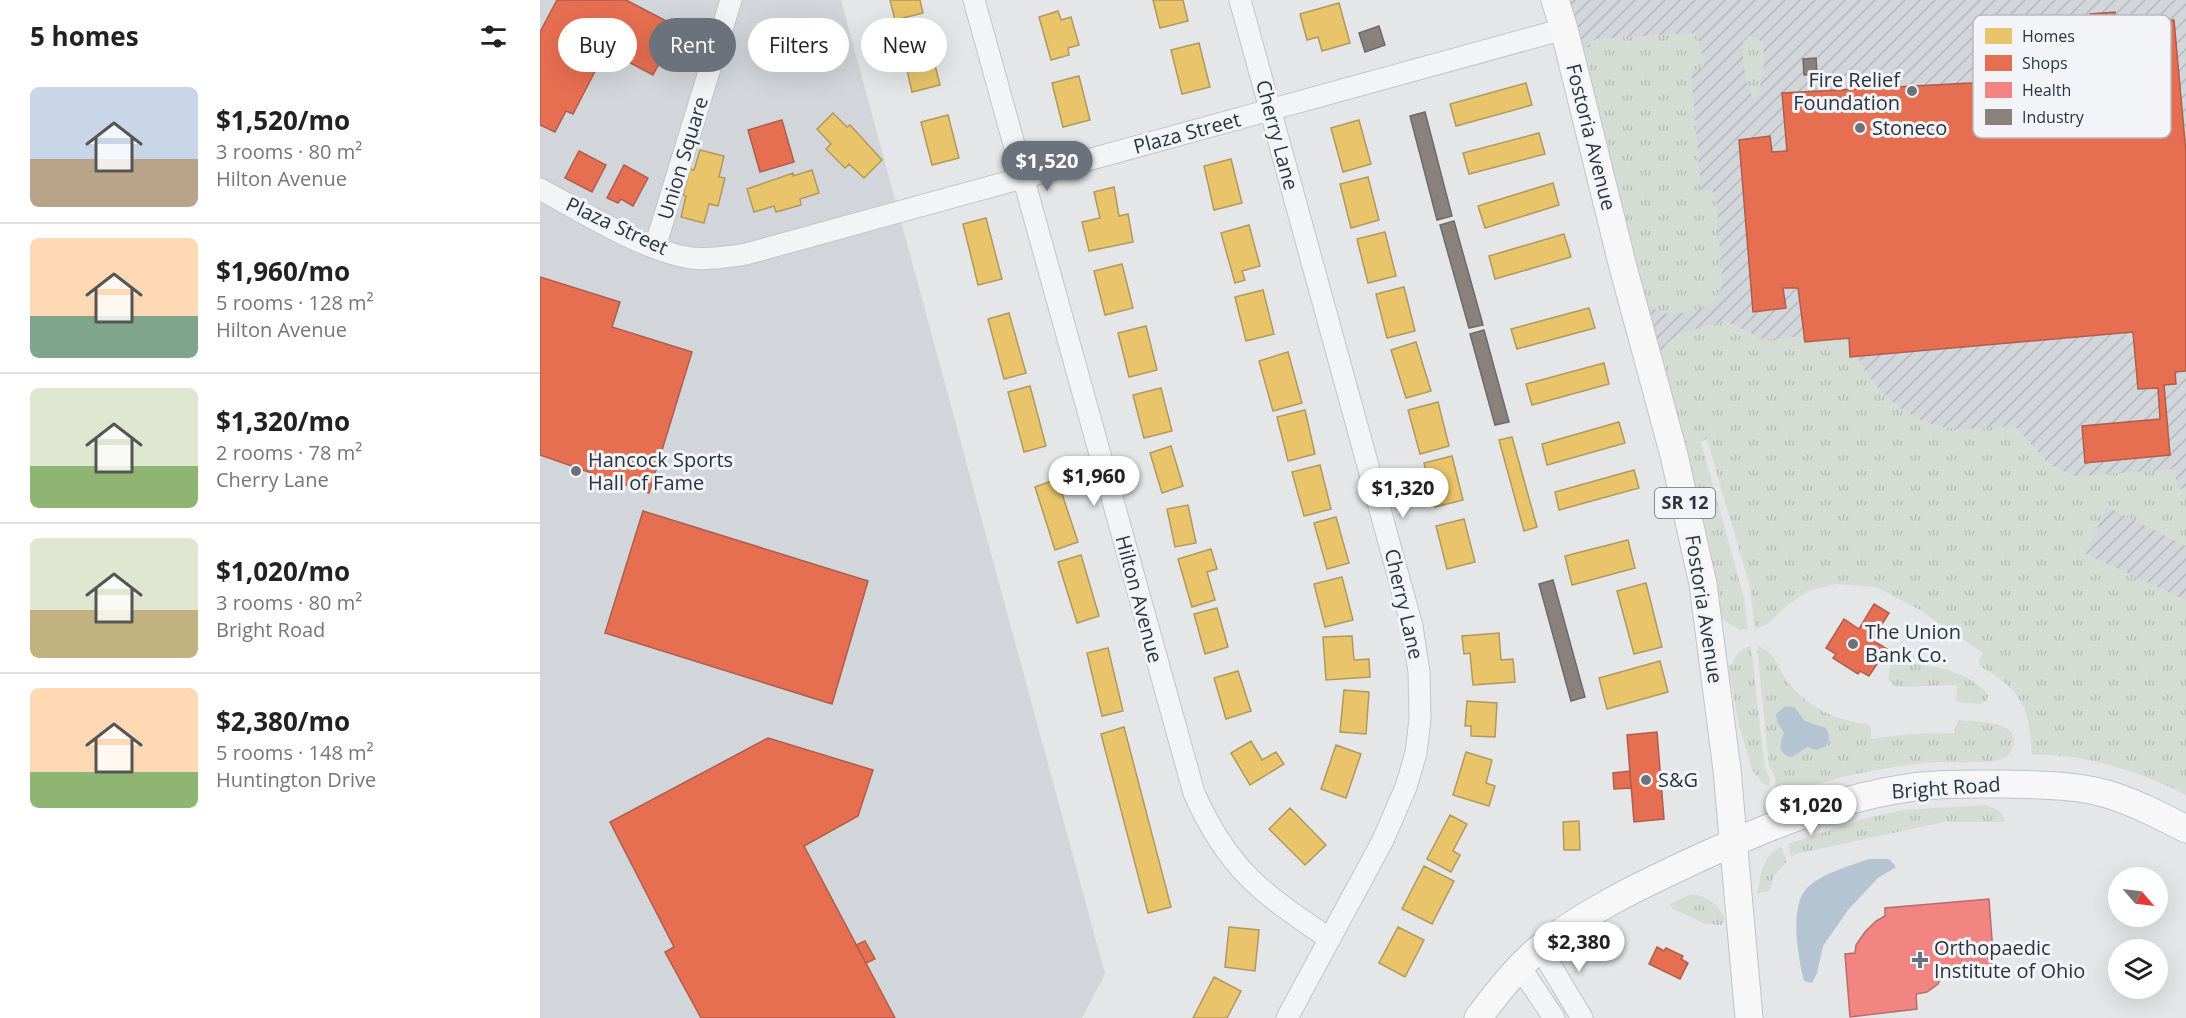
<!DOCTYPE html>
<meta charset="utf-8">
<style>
body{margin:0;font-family:"Open Sans",sans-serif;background:#f6f6f6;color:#222;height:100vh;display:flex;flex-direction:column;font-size:22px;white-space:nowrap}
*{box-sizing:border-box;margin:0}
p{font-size:20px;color:#767676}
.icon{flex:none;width:33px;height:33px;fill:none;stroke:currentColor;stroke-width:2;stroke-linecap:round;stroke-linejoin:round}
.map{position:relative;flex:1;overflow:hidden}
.details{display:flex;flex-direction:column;background:#fff;width:540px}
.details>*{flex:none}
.banner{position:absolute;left:18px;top:18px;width:570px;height:54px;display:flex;gap:12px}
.needle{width:39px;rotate:118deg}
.controls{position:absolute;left:1568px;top:867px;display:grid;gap:12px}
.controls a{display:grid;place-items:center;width:60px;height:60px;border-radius:50%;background:#fff;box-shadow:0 6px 24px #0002;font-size:30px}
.price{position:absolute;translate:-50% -51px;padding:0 14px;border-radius:21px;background:#fff;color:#222;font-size:20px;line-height:39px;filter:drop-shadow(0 2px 3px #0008)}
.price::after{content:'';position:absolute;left:50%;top:36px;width:18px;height:14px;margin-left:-9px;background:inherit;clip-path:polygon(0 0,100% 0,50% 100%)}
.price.on{background:#6c727b;color:#fff}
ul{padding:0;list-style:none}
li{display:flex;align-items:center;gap:18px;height:150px;padding:0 30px}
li+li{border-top:2px solid #e0e0e0}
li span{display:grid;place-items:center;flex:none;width:168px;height:120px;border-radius:9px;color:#555}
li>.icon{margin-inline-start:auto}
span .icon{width:72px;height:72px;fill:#fffc;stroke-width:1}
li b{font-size:26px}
h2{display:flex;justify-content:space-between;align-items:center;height:72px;padding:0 30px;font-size:26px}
.pill{padding:0 21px;border-radius:27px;background:#fff;box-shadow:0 6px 24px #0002;font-size:21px;line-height:54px}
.pill.on{background:#6c727b;color:#fff}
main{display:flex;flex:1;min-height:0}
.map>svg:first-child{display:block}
.built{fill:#d2d6db}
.industrial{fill:url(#industrial-furrows)}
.grass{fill:url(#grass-tufts)}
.water{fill:#b4c4d2}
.homes{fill:#e9c46a;stroke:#b0995e;stroke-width:1.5}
.shops{fill:#e76f51;stroke:#af5d4c;stroke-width:1.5}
.health{fill:#f28482;stroke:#b66c6e;stroke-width:1.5}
.industry{fill:#8a817c;stroke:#6e6a6a;stroke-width:1.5}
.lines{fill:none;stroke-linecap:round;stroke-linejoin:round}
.minor-casing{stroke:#c2c4c6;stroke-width:23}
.major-casing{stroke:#c0c3c6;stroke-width:29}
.minor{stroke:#f3f4f5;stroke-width:21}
.major{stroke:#f7f7f7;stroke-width:27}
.poi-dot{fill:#6c727b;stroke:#f2f4f7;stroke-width:2}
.labels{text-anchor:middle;stroke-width:6;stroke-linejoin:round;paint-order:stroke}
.shield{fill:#f2f4f7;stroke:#676e78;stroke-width:1.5}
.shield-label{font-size:18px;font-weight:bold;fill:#2b3441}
.poi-label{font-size:20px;fill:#2b3441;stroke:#f2f4f7;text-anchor:start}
.street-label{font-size:20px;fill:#2b3441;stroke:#f2f4f7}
.key{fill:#f2f4f7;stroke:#b6bac0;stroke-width:1.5}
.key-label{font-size:16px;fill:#2b3441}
</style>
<main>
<section class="details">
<h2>5 homes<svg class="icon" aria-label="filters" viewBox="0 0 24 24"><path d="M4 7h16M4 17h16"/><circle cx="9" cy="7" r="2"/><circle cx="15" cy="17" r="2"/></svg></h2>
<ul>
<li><span style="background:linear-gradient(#c9d6e8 60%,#b9a48a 0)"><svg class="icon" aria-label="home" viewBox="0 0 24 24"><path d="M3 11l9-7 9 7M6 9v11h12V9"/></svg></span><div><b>$1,520/mo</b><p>3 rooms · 80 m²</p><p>Hilton Avenue</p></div></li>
<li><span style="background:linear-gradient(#ffd9b3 65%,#7fa58c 0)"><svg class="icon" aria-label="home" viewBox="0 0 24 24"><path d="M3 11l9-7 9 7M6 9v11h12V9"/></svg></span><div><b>$1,960/mo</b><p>5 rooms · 128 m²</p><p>Hilton Avenue</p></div></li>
<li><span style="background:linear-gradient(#dfe7d0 65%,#8fb573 0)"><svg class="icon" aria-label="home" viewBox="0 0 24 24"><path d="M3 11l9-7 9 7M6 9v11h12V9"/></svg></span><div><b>$1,320/mo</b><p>2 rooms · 78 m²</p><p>Cherry Lane</p></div></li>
<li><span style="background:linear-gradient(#dfe7d0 60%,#c2b280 0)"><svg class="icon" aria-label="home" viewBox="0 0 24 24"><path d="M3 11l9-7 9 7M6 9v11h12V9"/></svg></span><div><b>$1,020/mo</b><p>3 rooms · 80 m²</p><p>Bright Road</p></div></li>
<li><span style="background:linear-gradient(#ffd9b3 70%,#8fb573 0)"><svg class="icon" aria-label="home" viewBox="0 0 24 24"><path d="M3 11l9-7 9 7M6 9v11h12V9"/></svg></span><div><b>$2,380/mo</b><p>5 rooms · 148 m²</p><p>Huntington Drive</p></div></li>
</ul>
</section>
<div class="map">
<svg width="1646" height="1018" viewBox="0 0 1646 1018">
<defs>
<pattern id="industrial-furrows" width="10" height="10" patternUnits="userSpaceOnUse" patternTransform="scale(1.5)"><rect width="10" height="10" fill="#d2d6db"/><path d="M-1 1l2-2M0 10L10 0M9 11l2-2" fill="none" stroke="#b4b8bd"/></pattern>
<pattern id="grass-tufts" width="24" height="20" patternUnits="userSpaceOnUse" patternTransform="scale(1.5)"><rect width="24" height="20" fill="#d5dcd4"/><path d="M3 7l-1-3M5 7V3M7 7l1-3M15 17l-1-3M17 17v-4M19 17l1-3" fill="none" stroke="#b7bdb7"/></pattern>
</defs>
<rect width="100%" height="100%" fill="#e4e6e8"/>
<path class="built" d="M 0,0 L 301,0 L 565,974 L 542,1018 L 0,1018 Z"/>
<path class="industrial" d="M 1009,0 L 1646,0 L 1646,692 L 1169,438 L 1134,455 Z"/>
<path class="grass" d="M 1153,33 L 1158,34 L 1164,65 L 1161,69 L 1151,70 L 1161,190 L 1172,191 L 1176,196 L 1182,281 L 1181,289 L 1171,305 C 1145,312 1123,323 1103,299 L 1042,49 L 1051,46 L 1049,41 L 1055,39 Z
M 1210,35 L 1221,41 L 1224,53 L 1224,64 L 1218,96 L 1216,99 L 1212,97 C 1205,80 1202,61 1203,42 Z
M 1184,320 L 1224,340 L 1265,336 L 1309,338 C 1325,382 1362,422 1410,428 C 1431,430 1454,427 1475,426 C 1498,449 1503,467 1537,476 L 1635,469 L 1637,489 L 1646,488 L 1646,546 L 1567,507 L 1546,554 L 1646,600 L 1646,795 C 1604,773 1540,752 1492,755 C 1489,705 1483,692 1440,666 L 1439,660 L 1443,653 L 1380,610 L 1336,587 L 1297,584 L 1268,591 L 1244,608 L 1228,624 L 1215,629 L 1210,587 L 1166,436 L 1160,438 L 1204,598 L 1208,629 L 1200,630 L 1182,619 C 1171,530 1143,442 1119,356 C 1132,327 1159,332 1184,320 Z
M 1211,646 L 1225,769 L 1230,778 L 1229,786 L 1224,784 L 1212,770 L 1198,721 L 1188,665 L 1192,664 C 1196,654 1200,649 1211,646 Z
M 1217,646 C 1235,651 1237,667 1247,681 C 1267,707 1296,721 1328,724 L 1331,729 L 1331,739 L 1369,734 L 1414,733 L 1418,720 C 1435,722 1485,720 1472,749 C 1470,754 1467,757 1463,759 C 1446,765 1405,760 1385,763 C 1358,766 1333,770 1307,776 C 1283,781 1261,793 1236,789 L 1234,774 L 1229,767 Z
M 1355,655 C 1371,667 1386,664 1404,669 C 1419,673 1439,682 1448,695 L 1447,700 L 1441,704 L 1418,702 L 1416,700 L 1417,685 L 1356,687 L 1348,679 L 1352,659 Z
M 1446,805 C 1457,810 1462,809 1465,822 L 1404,822 L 1256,854 L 1251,857 L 1248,844 L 1323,819 L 1363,810 Z
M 1241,847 L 1247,861 L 1234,876 L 1230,891 L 1218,893 C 1220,874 1223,856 1241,847 Z
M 1151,894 C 1168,896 1178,904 1185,919 L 1181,925 L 1166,924 L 1133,909 L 1130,904 Z"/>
<path class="water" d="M 1246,706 L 1255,708 L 1265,721 L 1286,728 C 1290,736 1290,740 1285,747 L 1276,750 L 1268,747 L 1251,757 C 1237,753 1240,744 1244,733 L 1237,722 L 1236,714 Z
M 1329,859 L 1349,859 L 1356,867 L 1338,878 L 1308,910 L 1283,946 L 1277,973 L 1272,983 L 1264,981 C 1258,957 1248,904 1269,886 C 1286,872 1309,866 1329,859 Z"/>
<path class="homes" d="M 350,0 L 380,0 L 383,13 L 355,20 Z
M 613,0 L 643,0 L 648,21 L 620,28 Z
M 799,3 L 810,43 L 782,51 L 778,37 L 767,40 L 760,14 Z
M 518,11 L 521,20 L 531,17 L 539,45 L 528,48 L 529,55 L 511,60 L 499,17 Z
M 389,41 L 400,85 L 372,92 L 362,48 Z
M 659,43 L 670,87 L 642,94 L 631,50 Z
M 539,76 L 550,120 L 523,127 L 512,83 Z
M 986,83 L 992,105 L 916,126 L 910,104 Z
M 293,113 L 307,127 L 310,125 L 342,160 L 324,178 L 309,164 L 305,168 L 286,149 L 291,144 L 277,129 Z
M 408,115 L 419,158 L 392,165 L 381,122 Z
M 819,120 L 831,164 L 803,172 L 791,128 Z
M 999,133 L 1005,154 L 929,174 L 923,153 Z
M 160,150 L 184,156 L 179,177 L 185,178 L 178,206 L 169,204 L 164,223 L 141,217 L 146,196 L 143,195 L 150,169 L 154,170 Z
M 691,159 L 702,203 L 674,210 L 664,166 Z
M 272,170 L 279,193 L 260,199 L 261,205 L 236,212 L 234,206 L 214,212 L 207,189 L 253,173 L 253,176 Z
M 828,177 L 839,220 L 811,228 L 800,184 Z
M 1013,183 L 1019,205 L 945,228 L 938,206 Z
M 574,187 L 579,216 L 588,214 L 593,242 L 549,251 L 542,222 L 560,218 L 554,192 Z
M 446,218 L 462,279 L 438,285 L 423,224 Z
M 709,225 L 720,266 L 702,271 L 705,280 L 695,283 L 681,233 Z
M 845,232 L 856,276 L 828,283 L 817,239 Z
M 1024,234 L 1031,257 L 955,279 L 949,256 Z
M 582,264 L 593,308 L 565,315 L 554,271 Z
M 864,287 L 875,331 L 847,338 L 836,294 Z
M 723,290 L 734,334 L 706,341 L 695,297 Z
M 1049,308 L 1055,328 L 977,349 L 971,329 Z
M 469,313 L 486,373 L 464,379 L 448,319 Z
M 606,326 L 617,370 L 589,377 L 578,333 Z
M 876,342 L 891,391 L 866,398 L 851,350 Z
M 748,352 L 762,403 L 733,411 L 719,361 Z
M 1064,363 L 1069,384 L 992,405 L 986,384 Z
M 490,386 L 506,446 L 484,452 L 468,392 Z
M 621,388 L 632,431 L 604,438 L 593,395 Z
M 898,402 L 909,446 L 880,454 L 868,410 Z
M 765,410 L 775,454 L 748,461 L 737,417 Z
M 1079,422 L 1085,443 L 1007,465 L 1002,444 Z
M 972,437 L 997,527 L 984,531 L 959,440 Z
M 631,446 L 643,486 L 622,493 L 610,453 Z
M 912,456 L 923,500 L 895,507 L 884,463 Z
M 780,465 L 791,509 L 764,516 L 752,472 Z
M 1094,470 L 1099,488 L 1019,510 L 1015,492 Z
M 517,479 L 538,542 L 515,550 L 495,487 Z
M 648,505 L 656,543 L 635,547 L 627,509 Z
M 796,517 L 809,563 L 787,569 L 774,523 Z
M 924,519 L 935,562 L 907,569 L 896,526 Z
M 1088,540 L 1095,568 L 1032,585 L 1025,556 Z
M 671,549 L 677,569 L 667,572 L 675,600 L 652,607 L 638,559 Z
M 541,555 L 559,616 L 537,623 L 518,562 Z
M 802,577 L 813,620 L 785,627 L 774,584 Z
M 1106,583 L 1122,647 L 1094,654 L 1077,591 Z
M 677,608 L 688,647 L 665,654 L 654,614 Z
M 959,633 L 961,660 L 973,659 L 975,682 L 933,685 L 930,653 L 924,654 L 922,636 Z
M 812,636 L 814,660 L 829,659 L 830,677 L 786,680 L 783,637 Z
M 568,648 L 583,711 L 562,716 L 547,653 Z
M 1120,661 L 1128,692 L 1067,709 L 1059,678 Z
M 698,671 L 711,711 L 686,719 L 674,678 Z
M 804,690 L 829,692 L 826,734 L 800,732 Z
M 927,701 L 957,703 L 955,737 L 931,736 L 931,726 L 925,726 Z
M 584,727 L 631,907 L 608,913 L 561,734 Z
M 711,741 L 722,760 L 736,752 L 744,764 L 710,785 L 691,753 Z
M 796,745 L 821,754 L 806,798 L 781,789 Z
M 926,752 L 952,760 L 946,783 L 955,786 L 949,806 L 913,795 Z
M 750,808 L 786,845 L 765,865 L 729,829 Z
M 910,815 L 927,824 L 913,851 L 920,855 L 911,872 L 887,859 Z
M 1039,821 L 1040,850 L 1024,850 L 1023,822 Z
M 884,866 L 914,881 L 892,924 L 862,909 Z
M 689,927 L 719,930 L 715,971 L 685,967 Z
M 858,927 L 884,940 L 865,977 L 839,963 Z
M 674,977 L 701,991 L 687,1018 L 653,1018 Z"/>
<path class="shops" d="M 17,0 L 86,0 L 138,27 L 113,75 L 66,50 L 33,114 L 26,111 L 15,132 L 0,125 L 0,32 Z
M 1575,12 L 1580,63 L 1609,60 L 1606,23 L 1634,20 L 1646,153 L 1646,371 L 1635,372 L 1636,384 L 1624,385 L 1630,455 L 1545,463 L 1542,426 L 1620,419 L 1618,388 L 1598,389 L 1593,332 L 1310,357 L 1309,338 L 1265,342 L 1258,288 L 1243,288 L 1246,308 L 1213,312 L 1199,140 L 1230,136 L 1232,152 L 1247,151 L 1242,93 L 1487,80 L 1484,36 L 1552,30 L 1550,14 Z
M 242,120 L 254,162 L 220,172 L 208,130 Z
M 39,151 L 66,165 L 52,192 L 25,178 Z
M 84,165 L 108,178 L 93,206 L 81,199 L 78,203 L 67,198 Z
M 0,277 L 80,302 L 72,327 L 152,352 L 109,493 L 0,455 Z
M 103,511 L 328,581 L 292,704 L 65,633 Z
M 1334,604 L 1349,613 L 1332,640 L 1347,649 L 1329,676 L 1320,671 L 1318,674 L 1293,658 L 1296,654 L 1286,648 L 1304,619 L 1319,629 Z
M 1117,732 L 1124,819 L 1094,822 L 1087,735 Z
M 228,738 L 333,770 L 318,816 L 264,846 L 355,1018 L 161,1018 L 125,952 L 134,947 L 70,822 Z
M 1090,771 L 1091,788 L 1074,789 L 1073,773 Z
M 325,941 L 335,959 L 326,963 L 316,945 Z
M 1117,947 L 1124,951 L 1126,948 L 1143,956 L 1141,959 L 1148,963 L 1140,979 L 1109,964 Z"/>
<path class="health" d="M 1449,899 L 1454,966 L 1405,970 L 1398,984 L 1387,992 L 1376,994 L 1377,1009 L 1310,1017 L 1305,954 L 1315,953 L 1316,945 L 1325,932 L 1336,921 L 1345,916 L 1345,908 Z"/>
<path class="industry" d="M 839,26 L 845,45 L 825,52 L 819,33 Z
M 1276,58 L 1277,74 L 1264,75 L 1263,59 Z
M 885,112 L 912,216 L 897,220 L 870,116 Z
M 914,221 L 943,325 L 929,328 L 900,225 Z
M 944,330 L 969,422 L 955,425 L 930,334 Z
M 1013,580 L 1045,697 L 1031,701 L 999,584 Z"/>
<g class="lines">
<defs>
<path id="minor" d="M 434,0 L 654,793 C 688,870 723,894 790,939
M 700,0 L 872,626 L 879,672 L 880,719 L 876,753 L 866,787 L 843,840 L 747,1018
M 0,189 C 43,212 104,251 151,258 C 169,260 188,257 206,254 L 1024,29
M 115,247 L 191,0
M 1000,948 L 1042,1018
M 980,967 L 1014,1018"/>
<path id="major" d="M 1015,0 L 1024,29 L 1083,267 L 1134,455 L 1163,584 L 1187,770 L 1209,1018
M 938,1018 C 957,993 976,968 1001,947 C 1044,913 1093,889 1142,866 C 1219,830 1297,796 1382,786 C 1411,783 1439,784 1468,784 C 1501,785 1536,785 1567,794 C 1594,802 1621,816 1646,829"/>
</defs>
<use href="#minor" class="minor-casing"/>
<use href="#major" class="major-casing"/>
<use href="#minor" class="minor"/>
<use href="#major" class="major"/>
</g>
<g class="poi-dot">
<circle cx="1372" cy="91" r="6"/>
<circle cx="1320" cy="128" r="6"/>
<circle cx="36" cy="471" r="6"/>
<circle cx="1313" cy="644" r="6"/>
<circle cx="1106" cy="780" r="6"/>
<path d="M1377 951h6v6h6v6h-6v6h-6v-6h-6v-6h6z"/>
</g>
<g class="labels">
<rect class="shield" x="1115" y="488" width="60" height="30" rx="4.5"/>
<g class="shield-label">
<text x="1145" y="509">SR 12</text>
</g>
<g class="poi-label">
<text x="1360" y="87" text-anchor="end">Fire Relief<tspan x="1360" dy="23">Foundation</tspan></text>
<text x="1332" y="135">Stoneco</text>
<text x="48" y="467">Hancock Sports<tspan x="48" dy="23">Hall of Fame</tspan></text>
<text x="1325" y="639">The Union<tspan x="1325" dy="23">Bank Co.</tspan></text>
<text x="1118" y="787">S&amp;G</text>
<text x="1394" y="955">Orthopaedic<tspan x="1394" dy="23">Institute of Ohio</tspan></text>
</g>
<g class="street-label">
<text transform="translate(647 133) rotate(-15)" y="7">Plaza Street</text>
<text transform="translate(737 135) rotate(75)" y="7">Cherry Lane</text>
<text transform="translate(1051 137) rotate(76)" y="7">Fostoria Avenue</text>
<text transform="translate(143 158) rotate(-73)" y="7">Union Square</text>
<text transform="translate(77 226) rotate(25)" y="7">Plaza Street</text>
<text transform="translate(599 599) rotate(75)" y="7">Hilton Avenue</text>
<text transform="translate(864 604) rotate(77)" y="7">Cherry Lane</text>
<text transform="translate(1164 609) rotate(81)" y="7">Fostoria Avenue</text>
<text transform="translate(1406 788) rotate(-4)" y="7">Bright Road</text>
</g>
</g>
<rect x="1433" y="15" width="198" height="123" rx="9" class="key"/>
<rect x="1445" y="28" width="27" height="16" fill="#e9c46a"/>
<rect x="1445" y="55" width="27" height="16" fill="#e76f51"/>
<rect x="1445" y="82" width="27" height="16" fill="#f28482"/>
<rect x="1445" y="109" width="27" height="16" fill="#8a817c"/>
<g class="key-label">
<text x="1482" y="42">Homes</text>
<text x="1482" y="69">Shops</text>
<text x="1482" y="96">Health</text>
<text x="1482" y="123">Industry</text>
</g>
</svg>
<div class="controls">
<a><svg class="needle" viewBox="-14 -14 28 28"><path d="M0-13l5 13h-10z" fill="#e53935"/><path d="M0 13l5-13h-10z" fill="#767676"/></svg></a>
<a><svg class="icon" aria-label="layers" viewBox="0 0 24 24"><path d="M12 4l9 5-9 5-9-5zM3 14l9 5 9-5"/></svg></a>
</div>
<b class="price on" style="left:507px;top:192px">$1,520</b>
<b class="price" style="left:554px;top:507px">$1,960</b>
<b class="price" style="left:863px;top:519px">$1,320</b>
<b class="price" style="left:1271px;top:836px">$1,020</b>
<b class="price" style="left:1039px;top:973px">$2,380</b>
<div class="banner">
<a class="pill">Buy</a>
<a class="pill on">Rent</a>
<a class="pill">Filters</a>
<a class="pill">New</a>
</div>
</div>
</main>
